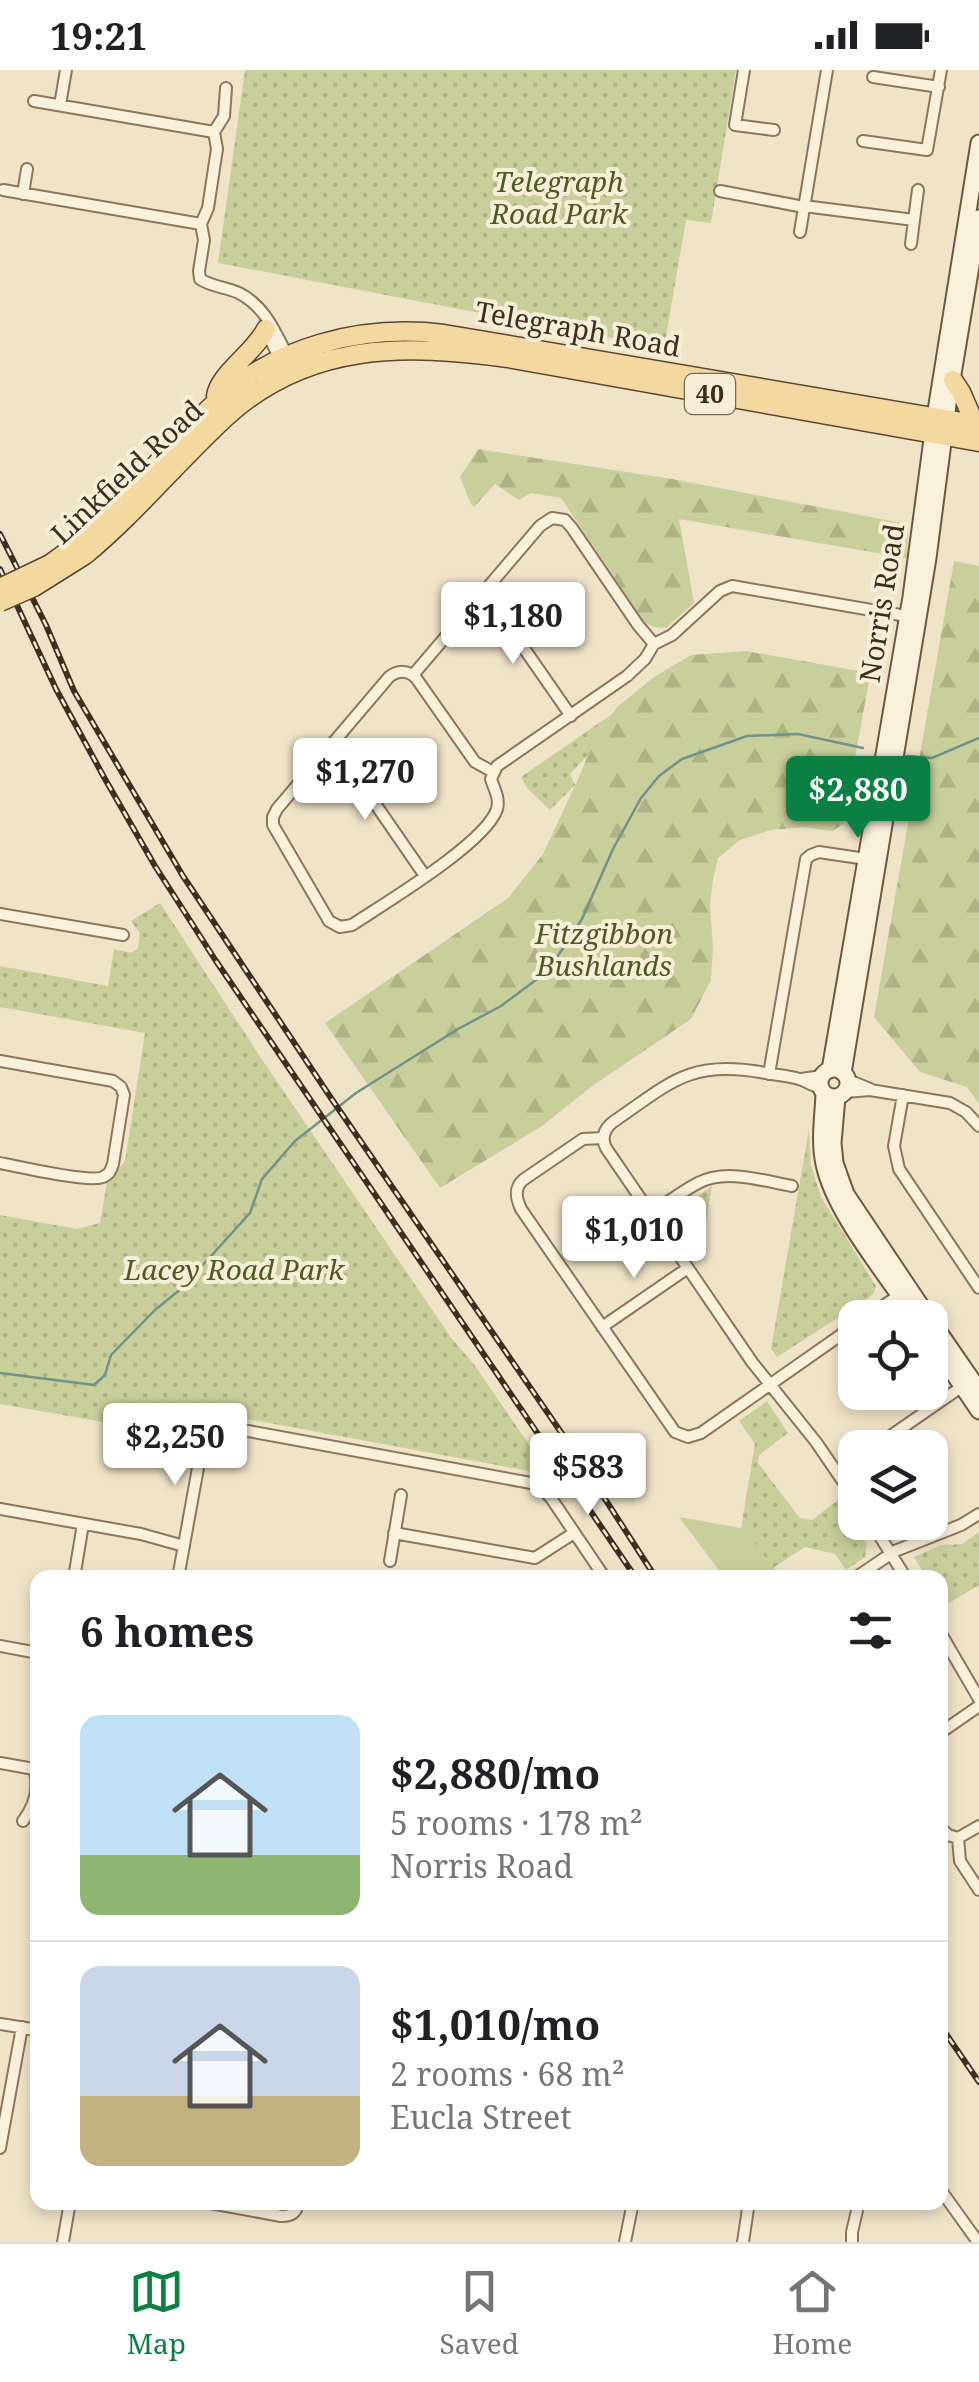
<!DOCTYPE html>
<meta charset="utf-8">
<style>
body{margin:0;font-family:"Noto Serif",serif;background:#f2f2f2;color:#202124;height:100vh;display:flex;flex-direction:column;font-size:38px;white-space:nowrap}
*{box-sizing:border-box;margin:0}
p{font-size:32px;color:#757577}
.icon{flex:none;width:55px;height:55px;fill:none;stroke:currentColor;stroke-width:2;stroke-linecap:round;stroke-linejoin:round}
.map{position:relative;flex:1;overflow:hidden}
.panel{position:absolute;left:30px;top:1500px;width:918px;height:640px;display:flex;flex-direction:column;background:#fff;border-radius:20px;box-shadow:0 5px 15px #0003}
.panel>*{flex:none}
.controls{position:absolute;left:838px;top:1230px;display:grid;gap:20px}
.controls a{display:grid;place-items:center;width:110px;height:110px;border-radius:20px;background:#fff;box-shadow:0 5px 15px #0003;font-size:50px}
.price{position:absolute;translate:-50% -85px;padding:0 22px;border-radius:10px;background:#fff;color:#222;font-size:32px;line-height:65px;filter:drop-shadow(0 2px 5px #0008)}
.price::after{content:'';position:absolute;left:50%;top:60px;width:30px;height:22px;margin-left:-15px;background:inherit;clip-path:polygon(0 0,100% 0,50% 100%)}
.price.active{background:#0b8043;color:#fff}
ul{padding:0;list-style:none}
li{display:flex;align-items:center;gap:30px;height:250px;padding:0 50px}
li+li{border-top:2px solid #e0e0e0}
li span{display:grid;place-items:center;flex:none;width:280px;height:200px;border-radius:20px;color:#555}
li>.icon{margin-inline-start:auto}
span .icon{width:120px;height:120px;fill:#fffc;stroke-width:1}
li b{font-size:42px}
h2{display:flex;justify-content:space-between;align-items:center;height:120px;padding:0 50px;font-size:42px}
.status{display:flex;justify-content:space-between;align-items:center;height:70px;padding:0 50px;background:#fff;direction:ltr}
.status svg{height:28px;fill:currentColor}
.tabs{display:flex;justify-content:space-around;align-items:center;height:140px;border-top:2px solid #e0e0e0;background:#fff;font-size:28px;color:#757577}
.tabs a{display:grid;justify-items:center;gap:5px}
.tabs .active{color:#0b8043}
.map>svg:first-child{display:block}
.grass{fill:#c9cf9b}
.forest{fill:url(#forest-firs)}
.park{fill:url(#park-dots)}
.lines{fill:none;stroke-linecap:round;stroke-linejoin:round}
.stream{stroke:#6f938a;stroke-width:2.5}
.minor-casing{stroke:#8d765c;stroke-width:14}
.secondary-casing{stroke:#6f573f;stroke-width:19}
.primary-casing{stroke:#5b4430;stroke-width:21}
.minor{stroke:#faf1dc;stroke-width:10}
.secondary{stroke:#faf1dc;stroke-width:15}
.primary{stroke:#f3d9a0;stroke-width:18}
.rail-casing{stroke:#3d2e20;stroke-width:6}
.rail{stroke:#f7eed8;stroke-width:2.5;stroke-dasharray:8;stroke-linecap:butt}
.primary-bridge-casing{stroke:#5b4430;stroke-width:21;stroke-linecap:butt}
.primary-bridge{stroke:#f3d9a0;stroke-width:18}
.labels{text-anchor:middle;stroke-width:8;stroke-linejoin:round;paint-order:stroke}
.shield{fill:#f7eed8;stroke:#756857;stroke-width:2.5}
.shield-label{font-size:25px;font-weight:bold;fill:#3d2e20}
.park-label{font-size:28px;font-style:italic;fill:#4d5a26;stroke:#f7eed8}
.street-label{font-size:28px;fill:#3d2e20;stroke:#f7eed8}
</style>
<div class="status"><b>19:21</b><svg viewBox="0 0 49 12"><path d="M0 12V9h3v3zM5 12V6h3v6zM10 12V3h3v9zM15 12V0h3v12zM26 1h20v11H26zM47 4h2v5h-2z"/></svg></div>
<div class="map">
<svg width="979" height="2172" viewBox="0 0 979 2172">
<defs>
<pattern id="forest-firs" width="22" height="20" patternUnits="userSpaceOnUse" patternTransform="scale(2.5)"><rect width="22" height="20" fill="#c9cf9b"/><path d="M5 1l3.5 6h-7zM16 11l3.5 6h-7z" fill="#aeb285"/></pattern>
<pattern id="park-dots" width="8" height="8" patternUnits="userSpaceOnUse" patternTransform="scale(2.5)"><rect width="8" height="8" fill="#c9cf9b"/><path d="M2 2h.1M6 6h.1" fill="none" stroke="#aeb285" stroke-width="1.8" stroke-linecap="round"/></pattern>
</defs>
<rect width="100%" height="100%" fill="#f0e4c8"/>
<path class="grass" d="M 679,1447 L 746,1459 L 780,1507 L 724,1507 Z"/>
<path class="forest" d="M 478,379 L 672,409 L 908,454 L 907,488 L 679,449 L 694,533 L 666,558 L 654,557 L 645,553 L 561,428 L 531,423 L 519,430 L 495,414 L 474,437 L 471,434 L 460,407 Z
M 954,491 L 979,496 L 979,1034 L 967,1017 L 920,1002 L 874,947 Z
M 746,581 L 864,602 L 869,611 L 843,754 L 832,761 L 803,757 L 771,760 L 740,770 L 718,788 L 713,809 L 710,836 L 713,878 L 711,910 L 691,949 L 591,1017 L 542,1056 L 440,1118 L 325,953 L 508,828 L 543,784 L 579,707 L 595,668 L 617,637 L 654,607 L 691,585 Z"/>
<path class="park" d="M 245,0 L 736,0 L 711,153 L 686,150 L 664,278 L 218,193 Z
M 612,644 L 595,668 L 588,685 L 570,704 L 575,715 L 550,740 L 527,718 L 521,707 Z
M 160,833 L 261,988 L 452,1269 L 473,1293 L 550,1405 L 193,1339 L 188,1367 L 0,1334 L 0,1145 L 77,1159 L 100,1153 L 107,1112 L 125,1091 L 145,963 L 0,937 L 0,896 L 108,916 L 114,879 L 131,883 L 138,878 L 140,863 L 131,851 Z
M 809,1059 L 811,1095 L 821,1127 L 876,1216 L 874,1223 L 867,1229 L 777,1287 L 771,1279 Z
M 712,1116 L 699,1191 L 669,1146 Z
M 767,1331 L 788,1363 L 759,1385 L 758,1393 L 800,1448 L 812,1450 L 838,1430 L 867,1474 L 865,1487 L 846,1500 L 835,1484 L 805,1477 L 773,1498 L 746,1460 L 741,1458 L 755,1374 L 739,1351 Z
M 979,1462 L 979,1515 L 944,1536 L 940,1530 L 940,1508 L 926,1507 L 914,1487 L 941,1475 L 962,1474 Z"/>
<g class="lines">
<path class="stream" d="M 907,686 L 932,688 L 979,668
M 0,1303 L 94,1315 L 105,1305 L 111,1285 L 155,1240 L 182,1218 L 250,1143 L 262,1109 L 295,1071 L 356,1023 L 458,959 L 501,936 L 548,901 L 582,849 L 613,779 L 641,728 L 659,706 L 682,689 L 747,666 L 798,664 L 863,678"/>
<defs>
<path id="minor" d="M 744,0 L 735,55 L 774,60
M 873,7 L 939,17
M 226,18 L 224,46 L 214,62 L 217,79 L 208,138 L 201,154 L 204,170 L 199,201 L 200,209 C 212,217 226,217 239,223 C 266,237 276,264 289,289
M 34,31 L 214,62
M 60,35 L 66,0
M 863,71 L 927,80 L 941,0
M 3,120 L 201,154
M 720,121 L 804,137
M 23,124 L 27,99
M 804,136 L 914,150 L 918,120
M 800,162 L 827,0
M 911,174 L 914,150
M 266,260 L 282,294
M 480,525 L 498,541 L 571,646
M 413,605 L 540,456 L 552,448 L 565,450 L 572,458 L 638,555 L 654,574 L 672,565 L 720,521 L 732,516 L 912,547
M 330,677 L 345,690 L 425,806
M 493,702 L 475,692 L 416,608 C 408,600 398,600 389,607 L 277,739 L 273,747 L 273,755 L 329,851 L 340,857 L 352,855 C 385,833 486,773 497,739 C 500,728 494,719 491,709 L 497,696 L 627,606 L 645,589 L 654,574
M 0,844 L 123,865
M 0,991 L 113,1011 L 121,1017 L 124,1025 L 113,1094 C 110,1101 111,1103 103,1107 C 90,1113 19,1097 0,1093
M 769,1004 L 806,789 L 811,785 L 819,782 L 866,789
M 801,1009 L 822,1006
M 848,1010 L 870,1019
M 820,1017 C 812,1016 806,1011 799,1009 C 787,1005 773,1005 760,1002 C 688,990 669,1014 613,1052 C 604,1059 601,1068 606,1078 L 752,1292 L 816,1372 L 855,1429
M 845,1022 L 870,1020 L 950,1033 L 966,1042 L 979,1056
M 903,1025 L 894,1076 L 899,1099 L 979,1218
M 603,1068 L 583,1069 L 523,1110 C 514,1118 516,1128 521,1139 L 675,1362 L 688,1367 L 701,1363 L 855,1255
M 650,1143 C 666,1134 681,1122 698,1113 C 726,1098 763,1111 792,1116
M 866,1248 L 902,1223
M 602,1257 L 688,1198
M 873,1378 L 967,1313
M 837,1402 L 855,1390
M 0,1439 L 141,1464 L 184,1476
M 871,1452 L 906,1508
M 394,1463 L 535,1488 L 574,1463
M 390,1491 L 401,1425
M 74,1508 L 83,1454
M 178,1508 L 202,1376 L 207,1368 L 218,1362 L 248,1361 L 531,1413 L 541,1417 L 551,1428 L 605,1508
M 855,1508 L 895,1481 L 961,1455 L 979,1444
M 940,1562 L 979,1629
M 0,1576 L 38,1583
M 940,1663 L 979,1636
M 0,1693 L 34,1699 L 37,1696
M 23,1751 C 35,1735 40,1718 34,1699
M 940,1757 L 948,1765 L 958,1768 L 979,1756
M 958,1768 L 960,1791 L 979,1820
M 0,1954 L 38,1960
M 0,2078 L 22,1957
M 940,2119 L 978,2172
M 205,2132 L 281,2146 C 292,2146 296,2143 299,2132
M 63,2172 L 70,2132
M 625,2172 L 633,2132
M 743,2172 L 749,2132
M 852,2172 L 852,2162 L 859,2132"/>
<path id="secondary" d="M820 1013a14 14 0 1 1 28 0a14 14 0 1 1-28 0Z
M 830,1000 L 911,527 L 935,347 L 979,73
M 843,1003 L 928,488 L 948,334 L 979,148
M 824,1024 C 823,1048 819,1071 824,1094 C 834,1143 887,1205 915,1248
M 837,1027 L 833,1073 L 835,1093 L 846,1124 L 929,1248
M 930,1249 L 979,1320
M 930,1269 L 979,1341"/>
<path id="primary" d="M 953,310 L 961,322 L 975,354
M 216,326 C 219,304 255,282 266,259
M 79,473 C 129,431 166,378 214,334 C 275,276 362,254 444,264 L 979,355
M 85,485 C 136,443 178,391 227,346 C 309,272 405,274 508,288 L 979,372"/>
</defs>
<use href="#minor" class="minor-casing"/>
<use href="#secondary" class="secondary-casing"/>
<use href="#primary" class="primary-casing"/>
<use href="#minor" class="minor"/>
<use href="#secondary" class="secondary"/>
<use href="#primary" class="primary"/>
<defs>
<path id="rail" d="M 0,464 L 46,555 L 74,621 L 183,806 L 333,1031 L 576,1384 L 656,1508
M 0,499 L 56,619 L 105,709 L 155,796 L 216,891 L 636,1508
M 940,1955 L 979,2012"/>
</defs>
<use href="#rail" class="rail-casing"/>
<use href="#rail" class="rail"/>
<defs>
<path id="primary-bridge" d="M 0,518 L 50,494 L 79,473
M 0,532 L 34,517 L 85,485"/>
</defs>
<use href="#primary-bridge" class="primary-bridge-casing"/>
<use href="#primary-bridge" class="primary-bridge"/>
</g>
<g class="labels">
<rect class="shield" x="685" y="304" width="50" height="40" rx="8"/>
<g class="shield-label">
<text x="710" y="333">40</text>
</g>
<g class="park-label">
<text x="559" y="122">Telegraph<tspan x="559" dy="32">Road Park</tspan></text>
<text x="604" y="874">Fitzgibbon<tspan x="604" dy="32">Bushlands</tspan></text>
<text x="234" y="1210">Lacey Road Park</text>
</g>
<g class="street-label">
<text transform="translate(578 259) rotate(10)" y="10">Telegraph Road</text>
<text transform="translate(127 402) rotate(-43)" y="10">Linkfield Road</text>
<text transform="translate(882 533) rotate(-81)" y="10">Norris Road</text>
</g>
</g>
</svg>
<div class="controls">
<a><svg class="icon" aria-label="locate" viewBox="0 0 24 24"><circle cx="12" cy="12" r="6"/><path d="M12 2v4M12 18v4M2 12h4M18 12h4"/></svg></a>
<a><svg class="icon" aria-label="layers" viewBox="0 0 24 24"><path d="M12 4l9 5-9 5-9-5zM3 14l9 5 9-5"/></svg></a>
</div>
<b class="price" style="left:513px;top:597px">$1,180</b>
<b class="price" style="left:365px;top:753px">$1,270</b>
<b class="price active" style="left:858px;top:771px">$2,880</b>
<b class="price" style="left:634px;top:1211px">$1,010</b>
<b class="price" style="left:175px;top:1418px">$2,250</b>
<b class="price" style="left:588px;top:1448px">$583</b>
<section class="panel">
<h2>6 homes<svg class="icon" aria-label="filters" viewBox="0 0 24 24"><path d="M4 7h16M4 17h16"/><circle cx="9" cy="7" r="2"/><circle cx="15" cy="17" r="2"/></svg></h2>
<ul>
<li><span style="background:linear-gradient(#bfe0f5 70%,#8fb573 0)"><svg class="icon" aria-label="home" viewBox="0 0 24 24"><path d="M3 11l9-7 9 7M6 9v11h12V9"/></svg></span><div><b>$2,880/mo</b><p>5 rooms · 178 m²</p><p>Norris Road</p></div></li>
<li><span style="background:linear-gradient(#c9d6e8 65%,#c2b280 0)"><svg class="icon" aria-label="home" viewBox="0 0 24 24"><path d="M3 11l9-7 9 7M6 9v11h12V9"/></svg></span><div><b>$1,010/mo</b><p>2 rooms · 68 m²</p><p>Eucla Street</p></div></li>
</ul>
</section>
</div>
<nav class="tabs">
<a class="active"><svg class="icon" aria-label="map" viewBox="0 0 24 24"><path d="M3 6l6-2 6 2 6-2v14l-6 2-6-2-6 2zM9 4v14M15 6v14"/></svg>Map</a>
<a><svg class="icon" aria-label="saved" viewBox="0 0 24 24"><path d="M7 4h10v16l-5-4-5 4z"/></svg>Saved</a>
<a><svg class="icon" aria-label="home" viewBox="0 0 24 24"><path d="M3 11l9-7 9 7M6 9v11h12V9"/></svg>Home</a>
</nav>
